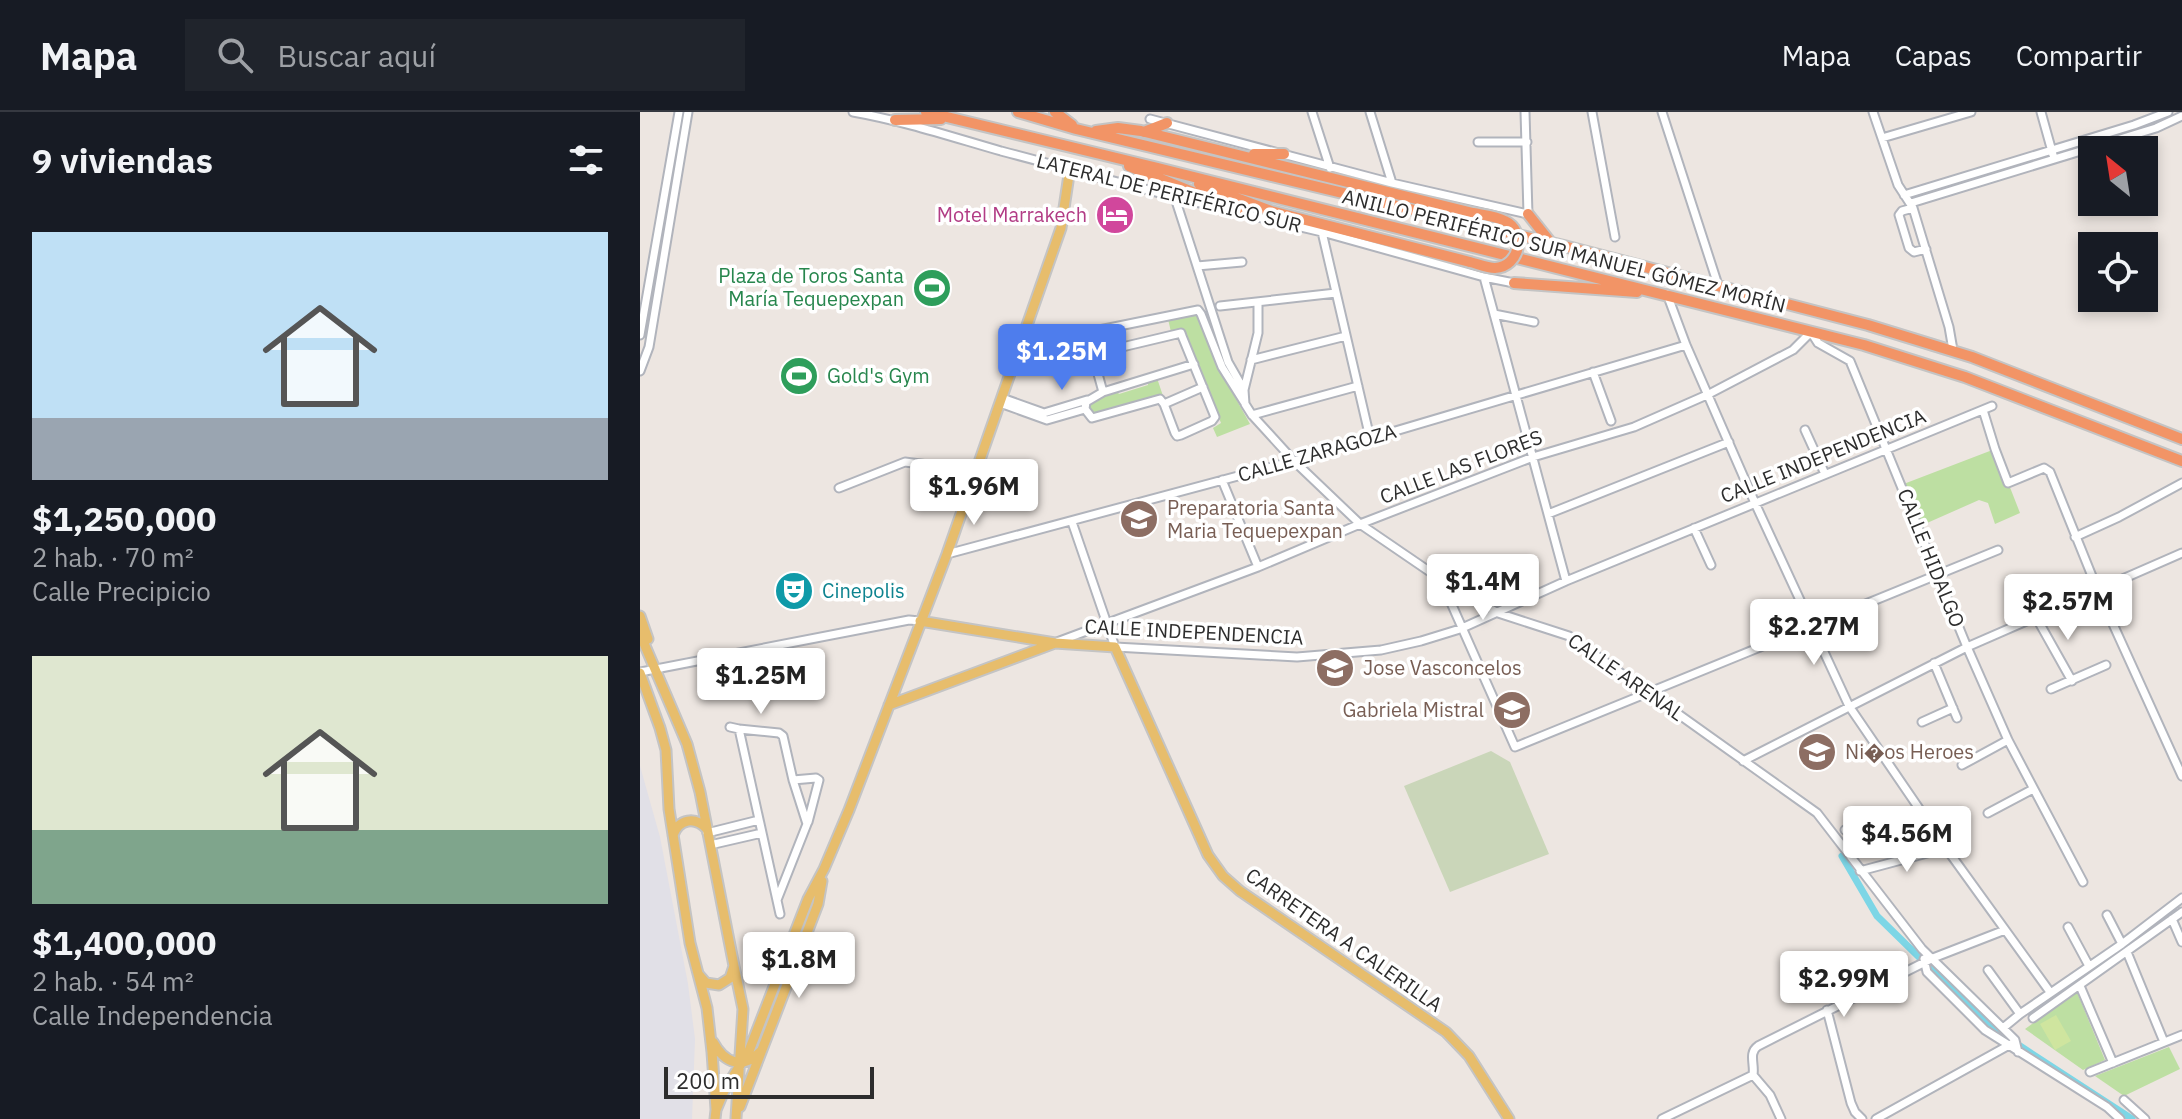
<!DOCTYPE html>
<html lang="es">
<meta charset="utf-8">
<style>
body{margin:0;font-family:"IBM Plex Sans",sans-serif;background:#20242c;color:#f1f3f6;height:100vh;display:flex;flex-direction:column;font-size:30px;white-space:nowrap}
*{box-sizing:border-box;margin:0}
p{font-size:26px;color:#9ea1a6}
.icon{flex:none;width:44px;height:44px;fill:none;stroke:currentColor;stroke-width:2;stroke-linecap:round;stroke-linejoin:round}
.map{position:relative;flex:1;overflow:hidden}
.details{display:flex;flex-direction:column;background:#171b24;width:640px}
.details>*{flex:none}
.needle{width:52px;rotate:330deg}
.controls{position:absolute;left:1438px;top:24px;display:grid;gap:16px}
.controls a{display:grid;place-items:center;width:80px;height:80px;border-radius:0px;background:#171b24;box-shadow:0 4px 12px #0003;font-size:40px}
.scale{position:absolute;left:24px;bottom:20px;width:210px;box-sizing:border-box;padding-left:8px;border:4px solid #2d2d2d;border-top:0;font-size:22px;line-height:28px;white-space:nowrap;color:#2d2d2d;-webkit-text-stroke:6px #fff;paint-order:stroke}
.price{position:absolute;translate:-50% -68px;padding:0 18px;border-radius:8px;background:#fff;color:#222;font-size:26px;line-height:52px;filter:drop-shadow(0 2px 4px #0008)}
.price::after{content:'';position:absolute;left:50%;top:48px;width:24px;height:18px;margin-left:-12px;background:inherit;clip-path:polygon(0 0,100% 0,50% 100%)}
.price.active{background:#4e7ded;color:#fff}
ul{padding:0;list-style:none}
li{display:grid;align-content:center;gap:16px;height:424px;padding:0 32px}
li span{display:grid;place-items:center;height:248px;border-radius:0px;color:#555}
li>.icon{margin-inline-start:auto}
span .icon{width:144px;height:144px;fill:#fffc;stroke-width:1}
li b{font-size:34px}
h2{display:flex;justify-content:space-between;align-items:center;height:96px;padding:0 32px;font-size:34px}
header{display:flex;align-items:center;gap:48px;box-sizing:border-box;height:112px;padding:0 40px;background:#171b24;border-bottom:2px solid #363941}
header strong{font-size:38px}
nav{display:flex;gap:44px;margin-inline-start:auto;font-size:28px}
.search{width:560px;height:72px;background:#20242c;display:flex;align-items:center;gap:20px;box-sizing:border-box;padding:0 28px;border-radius:0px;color:#9ea1a6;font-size:30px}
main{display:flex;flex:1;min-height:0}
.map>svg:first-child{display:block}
.industrial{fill:#e1e0e7}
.green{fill:#bddfa2}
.cemetery{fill:#cad6b9}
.pitch{fill:#cfe59f}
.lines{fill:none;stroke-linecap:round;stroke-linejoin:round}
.canal{stroke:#7dd6e6;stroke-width:7}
.minor-casing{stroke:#b1b4bc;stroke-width:11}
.major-casing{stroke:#c4c4c4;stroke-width:13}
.highway-casing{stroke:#c4c4c4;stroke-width:14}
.minor{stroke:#fff;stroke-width:7}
.major{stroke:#e7bd6c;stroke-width:9}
.highway{stroke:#f29466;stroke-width:10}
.highway-bridge-casing{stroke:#c4c4c4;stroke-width:14;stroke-linecap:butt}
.highway-bridge{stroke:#f29466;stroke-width:10}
.labels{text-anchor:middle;stroke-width:7;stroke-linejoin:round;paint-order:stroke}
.street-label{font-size:20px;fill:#2d2d2d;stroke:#fff}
.hotel-label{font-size:20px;fill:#b23c85;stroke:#fff;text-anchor:end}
.leisure-label{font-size:20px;fill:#27864d;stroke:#fff;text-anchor:end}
.education-label{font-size:20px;fill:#785e54;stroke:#fff;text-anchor:start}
.culture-label{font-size:20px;fill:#0d838f;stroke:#fff;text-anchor:start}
</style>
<header>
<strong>Mapa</strong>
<div class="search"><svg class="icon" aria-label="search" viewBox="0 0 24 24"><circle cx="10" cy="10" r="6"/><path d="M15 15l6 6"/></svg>Buscar aquí</div>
<nav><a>Mapa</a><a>Capas</a><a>Compartir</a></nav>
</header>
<main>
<section class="details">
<h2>9 viviendas<svg class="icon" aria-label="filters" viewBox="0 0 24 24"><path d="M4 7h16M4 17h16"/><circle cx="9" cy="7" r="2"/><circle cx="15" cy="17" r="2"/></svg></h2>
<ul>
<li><span style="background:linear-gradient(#bfe0f5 75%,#9aa5b1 0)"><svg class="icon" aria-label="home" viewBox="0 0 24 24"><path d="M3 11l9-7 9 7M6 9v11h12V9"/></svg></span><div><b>$1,250,000</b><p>2 hab. · 70 m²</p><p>Calle Precipicio</p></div></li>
<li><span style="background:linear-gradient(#dfe7d0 70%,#7fa58c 0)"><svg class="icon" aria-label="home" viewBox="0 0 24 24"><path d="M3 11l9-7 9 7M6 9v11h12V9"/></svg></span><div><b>$1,400,000</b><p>2 hab. · 54 m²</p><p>Calle Independencia</p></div></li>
</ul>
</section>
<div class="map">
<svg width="1542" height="1007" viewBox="0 0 1542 1007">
<rect width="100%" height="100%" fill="#ede6e1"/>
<path class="industrial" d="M 0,654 L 20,725 L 48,872 L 55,927 L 52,1007 L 0,1007 Z"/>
<path class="green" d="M 556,202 L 559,204 L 581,260 L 610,312 L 577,325 L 573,316 L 581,311 L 543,217 L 531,220 L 528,207 Z
M 517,266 L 523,284 L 455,305 L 451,303 L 448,295 C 454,289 469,281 477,279 L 479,282 L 508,273 L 508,269 Z
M 1355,337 L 1380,401 L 1355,412 L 1348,391 L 1339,388 L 1278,415 L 1261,373 Z
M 1437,880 L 1465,948 L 1443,958 L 1385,917 Z
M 1529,935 L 1540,957 L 1484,984 L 1455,964 Z"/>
<path class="cemetery" d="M 851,639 L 870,650 L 909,742 L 810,780 L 764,674 Z"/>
<path class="pitch" d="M274 176a18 18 0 1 1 36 0a18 18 0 1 1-36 0Z
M 1416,903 L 1431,929 L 1415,938 L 1400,912 Z"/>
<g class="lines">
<path class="canal" d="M 1202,744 L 1237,804 L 1280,846
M 1289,854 L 1356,918 L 1372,929
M 1380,934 L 1492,1007"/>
<defs>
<path id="minor" d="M 213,0 C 264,9 312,25 361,39 C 434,58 507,79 581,96
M 672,0 L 690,56
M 730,0 L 752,71
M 952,0 L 975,125
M 1022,0 L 1078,173
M 1233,0 L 1258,73 L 1273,96 L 1309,215 L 1313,238
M 1401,0 L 1413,43
M 510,7 L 752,71 L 888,102 L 885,0
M 1242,26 L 1331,0
M 838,30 L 887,30
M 1264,83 L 1494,13 L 1528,0
M 535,86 L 588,250 L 604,278 L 605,292 L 612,303 L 654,349 L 720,412 L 799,466 L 858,501 L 929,524 L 1177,701 L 1282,837 L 1375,928 L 1378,940
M 1271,91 L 1516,16 L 1542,4
M 1273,96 L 1262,99 L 1259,103 L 1269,136 L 1274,140 L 1286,137
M 597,100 L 682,120 L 844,165 L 874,171
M 682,120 L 730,326
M 557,154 L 602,150
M 844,165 L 926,469
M 1027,182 L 1046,233 L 1115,391 L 1209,594 L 1306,736 L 1410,880
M 580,194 L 696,181
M 854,202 L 894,210
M 0,223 L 39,0
M 380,234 L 558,198 L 561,202 L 582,255 L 604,290
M 611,248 L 706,224
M 0,259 L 9,235 L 48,0
M 953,260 L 971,309
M 604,278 L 618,221 L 618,190
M 463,280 L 446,290 L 445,297 L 452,306 L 520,287 L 524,292 L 535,321 L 537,324 L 541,323 L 572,309 L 575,305 L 542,224 L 541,221 L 457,241 L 453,244 L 463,280 L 554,252
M 362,286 L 404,301 L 447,288
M 360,291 L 407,308 L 445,297
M 524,292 L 563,275
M 1343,298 L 1355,337 L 1368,371 L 1404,356 L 1410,360 L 1458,479 L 1542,664
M 612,303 L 718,274
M 1165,318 L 1185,362
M 582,368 L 618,455
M 199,376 L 265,350 L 311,356 L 335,365
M 908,402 L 1089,330
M 432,410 L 475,535 L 657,545 L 741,538 L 781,529 L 820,517 L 926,469 L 1352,294
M 1054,416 L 1071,453
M 1435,425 L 1479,405 L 1542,371
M 307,442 L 654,349 L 1046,233
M 800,466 L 875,635 L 1358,438
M 1396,505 L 1432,569
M 417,530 L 618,455 L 720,412 L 893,345 L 994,315 L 1069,282 L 1153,238 L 1171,220 L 1178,231 L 1210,249 L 1327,535 L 1368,628 L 1443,770
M 1294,551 L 1317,606
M 0,560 L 269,508 L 280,509
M 1411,577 L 1466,553
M 1282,610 L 1313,596
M 90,615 L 99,617 L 139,621 L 143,624 L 153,668 L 167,712 L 137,788
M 99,617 L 140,802
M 1103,649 L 1327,535 L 1542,441
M 1322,653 L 1368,628
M 153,668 L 176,666 L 179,668 L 168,710
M 1348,701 L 1393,677
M 1205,718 L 1282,702
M 67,721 L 119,708
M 70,733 L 122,721
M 1220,759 L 1306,736
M 1467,803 L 1482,832
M 1532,807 L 1542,830
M 1428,815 L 1449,854
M 1487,840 L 1524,930
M 1284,847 L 1287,860 L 1345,918 L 1467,995 L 1480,1007
M 1348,858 L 1380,902
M 1440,874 L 1473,951
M 1187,898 L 1211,991 L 1215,1000 L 1222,1007
M 1393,906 L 1542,800
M 1363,916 L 1380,902 L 1482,832 L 1542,786
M 1450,960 L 1542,923
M 1113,963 C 1115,952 1108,941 1118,934 L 1293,846 L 1365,818
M 1113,963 L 1130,983 L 1141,1007
M 1484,988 L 1505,1007
M 1022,1007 L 1113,963
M 1236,1007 L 1371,932"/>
<path id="major" d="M 0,504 L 8,527
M 280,509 L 415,531 L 475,535 L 568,743 L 583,764 L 600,779 L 806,920 L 829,944 L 869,1007
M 0,522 L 47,632 L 60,680 L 94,854 L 103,897 L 96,1006
M 0,561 L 20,616 L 26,638 L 29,697 L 50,831 L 67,896 L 72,940 L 76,997
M 249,593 L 415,531
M 33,723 C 39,707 55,704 67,717
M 59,863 L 66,871 L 79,873 L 90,866 L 94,854
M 73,930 C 85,952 103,958 121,939
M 100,995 L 178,792 L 182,769
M 75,1007 L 76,998 L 84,979 L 109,939 L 168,787 L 184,757 L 209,698 L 307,442 L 421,116 L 430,56"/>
<path id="highway" d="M 286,0 L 518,56 L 1224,233 L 1325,265 L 1542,349
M 378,0 L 436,17 L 924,134 L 1228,213 L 1332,245 L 1542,327
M 415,0 L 432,13
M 255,8 L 301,7
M 456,19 L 478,16 L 501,19 L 833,101
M 504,20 L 527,11
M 614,42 L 644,42
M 489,54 L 601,100
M 559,72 L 631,99 L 830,150
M 888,102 L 911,131
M 874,171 L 997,180"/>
</defs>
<use href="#minor" class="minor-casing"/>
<use href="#major" class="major-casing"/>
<use href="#highway" class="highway-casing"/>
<use href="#minor" class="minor"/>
<use href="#major" class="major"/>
<use href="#highway" class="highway"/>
<defs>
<path id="highway-bridge" d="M 830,150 C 838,152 847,156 855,156 C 880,155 887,119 865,109 C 856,104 843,103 833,101"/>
</defs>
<use href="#highway-bridge" class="highway-bridge-casing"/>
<use href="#highway-bridge" class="highway-bridge"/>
</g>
<defs>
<symbol id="hotel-disc" viewBox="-11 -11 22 22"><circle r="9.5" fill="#d1479c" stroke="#fff"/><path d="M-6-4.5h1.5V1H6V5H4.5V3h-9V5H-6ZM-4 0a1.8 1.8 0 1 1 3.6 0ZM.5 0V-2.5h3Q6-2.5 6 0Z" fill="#fff"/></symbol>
<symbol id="stadium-disc" viewBox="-11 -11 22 22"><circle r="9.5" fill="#2e9e5b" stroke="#fff"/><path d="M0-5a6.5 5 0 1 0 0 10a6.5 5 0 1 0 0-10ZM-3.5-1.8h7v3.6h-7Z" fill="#fff"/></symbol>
<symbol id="university-disc" viewBox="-11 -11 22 22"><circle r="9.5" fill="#8d6e63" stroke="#fff"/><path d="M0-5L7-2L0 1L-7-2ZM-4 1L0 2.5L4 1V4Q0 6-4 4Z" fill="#fff"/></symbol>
<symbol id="theatre-disc" viewBox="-11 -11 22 22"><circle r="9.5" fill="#0f9aa8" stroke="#fff"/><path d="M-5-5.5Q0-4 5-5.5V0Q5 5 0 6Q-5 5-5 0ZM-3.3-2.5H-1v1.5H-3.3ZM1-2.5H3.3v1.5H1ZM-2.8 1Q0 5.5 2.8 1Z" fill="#fff"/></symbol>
<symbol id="school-disc" viewBox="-11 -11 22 22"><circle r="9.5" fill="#8d6e63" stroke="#fff"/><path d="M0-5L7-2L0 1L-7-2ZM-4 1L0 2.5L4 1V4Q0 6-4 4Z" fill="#fff"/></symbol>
</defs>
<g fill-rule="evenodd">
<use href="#hotel-disc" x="453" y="81" width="44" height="44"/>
<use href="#stadium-disc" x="270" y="154" width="44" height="44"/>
<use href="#stadium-disc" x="137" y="242" width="44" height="44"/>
<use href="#university-disc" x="477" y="385" width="44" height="44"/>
<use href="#theatre-disc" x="132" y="457" width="44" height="44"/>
<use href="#school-disc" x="673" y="534" width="44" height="44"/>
<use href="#school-disc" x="850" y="576" width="44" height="44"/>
<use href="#school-disc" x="1155" y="618" width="44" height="44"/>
</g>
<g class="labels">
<g class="street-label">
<text transform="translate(529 81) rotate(14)" y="7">LATERAL DE PERIFÉRICO SUR</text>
<text transform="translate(924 139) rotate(14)" y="7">ANILLO PERIFÉRICO SUR MANUEL GÓMEZ MORÍN</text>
<text transform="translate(677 341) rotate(-16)" y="7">CALLE ZARAGOZA</text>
<text transform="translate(1183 344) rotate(-22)" y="7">CALLE INDEPENDENCIA</text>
<text transform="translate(821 355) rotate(-21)" y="7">CALLE LAS FLORES</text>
<text transform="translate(1291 446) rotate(68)" y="7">CALLE HIDALGO</text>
<text transform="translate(554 520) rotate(3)" y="7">CALLE INDEPENDENCIA</text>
<text transform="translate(986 565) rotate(35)" y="7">CALLE ARENAL</text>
<text transform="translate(704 828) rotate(35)" y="7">CARRETERA A CALERILLA</text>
</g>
<g class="hotel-label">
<text x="447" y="110">Motel Marrakech</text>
</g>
<g class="leisure-label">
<text x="264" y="171">Plaza de Toros Santa<tspan x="264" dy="23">María Tequepexpan</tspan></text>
<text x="187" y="271" text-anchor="start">Gold's Gym</text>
</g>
<g class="education-label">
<text x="527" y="403">Preparatoria Santa<tspan x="527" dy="23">Maria Tequepexpan</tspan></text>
<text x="723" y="563">Jose Vasconcelos</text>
<text x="844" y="605" text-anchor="end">Gabriela Mistral</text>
<text x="1205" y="647">Ni�os Heroes</text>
</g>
<g class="culture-label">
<text x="182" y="486">Cinepolis</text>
</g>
</g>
</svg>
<div class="controls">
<a><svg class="needle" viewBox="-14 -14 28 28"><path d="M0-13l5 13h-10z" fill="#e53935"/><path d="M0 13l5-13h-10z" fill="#9ea1a6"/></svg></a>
<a><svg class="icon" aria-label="locate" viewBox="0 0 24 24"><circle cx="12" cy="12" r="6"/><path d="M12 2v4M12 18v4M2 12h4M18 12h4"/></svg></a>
</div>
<div class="scale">200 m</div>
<b class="price active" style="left:422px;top:280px">$1.25M</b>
<b class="price" style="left:334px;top:415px">$1.96M</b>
<b class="price" style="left:843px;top:510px">$1.4M</b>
<b class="price" style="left:1428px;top:530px">$2.57M</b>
<b class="price" style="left:1174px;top:555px">$2.27M</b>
<b class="price" style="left:121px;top:604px">$1.25M</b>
<b class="price" style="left:1267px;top:762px">$4.56M</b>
<b class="price" style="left:159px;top:888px">$1.8M</b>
<b class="price" style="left:1204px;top:907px">$2.99M</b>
</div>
</main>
